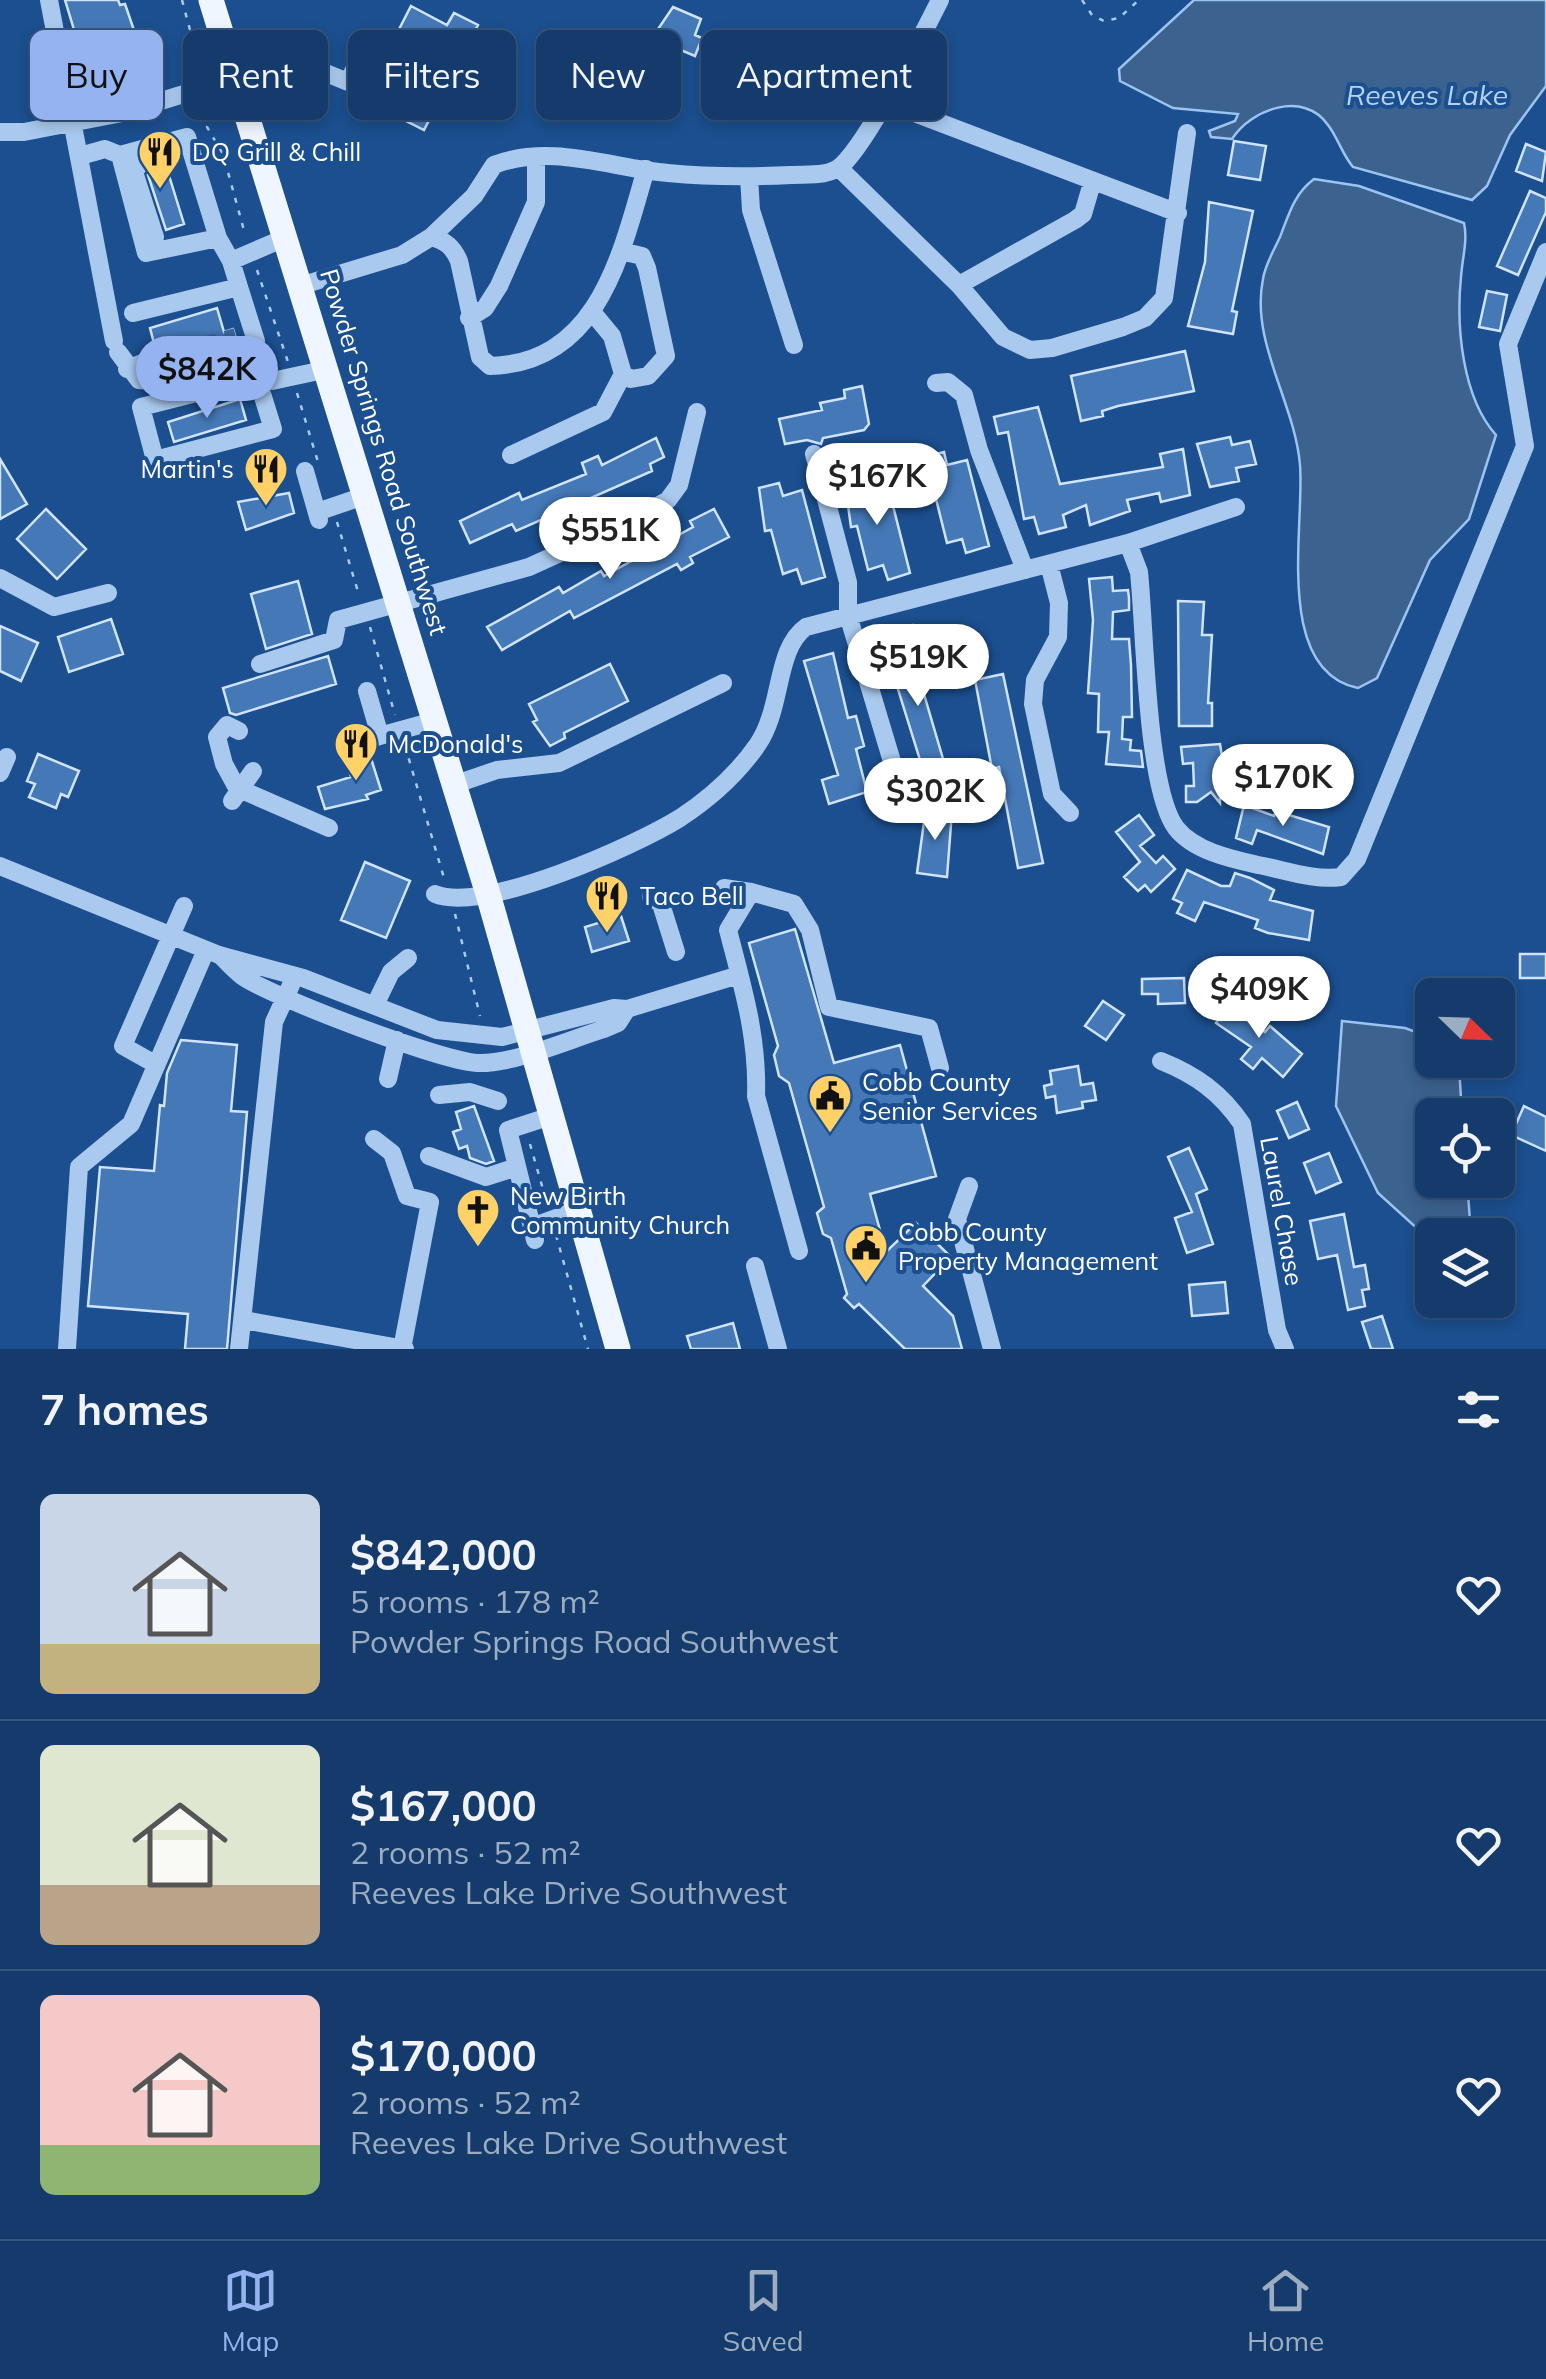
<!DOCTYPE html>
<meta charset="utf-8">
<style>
body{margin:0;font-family:Mulish,sans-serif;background:#214673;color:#f1f3f6;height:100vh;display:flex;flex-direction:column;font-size:38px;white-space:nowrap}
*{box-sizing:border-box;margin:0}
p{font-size:32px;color:#9dadc1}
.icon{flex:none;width:55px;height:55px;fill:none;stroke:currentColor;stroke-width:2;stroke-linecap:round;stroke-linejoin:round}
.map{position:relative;height:1349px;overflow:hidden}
.panel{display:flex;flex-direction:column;background:#143b6b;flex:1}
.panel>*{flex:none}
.top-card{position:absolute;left:30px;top:30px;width:1000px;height:90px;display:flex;gap:20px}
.needle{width:65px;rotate:113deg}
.controls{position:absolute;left:1415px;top:978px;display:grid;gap:20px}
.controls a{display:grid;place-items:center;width:100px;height:100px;border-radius:15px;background:#143b6b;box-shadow:0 5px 15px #0003,0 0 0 2px #33557e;font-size:50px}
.price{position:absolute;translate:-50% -85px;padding:0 22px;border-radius:35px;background:#fff;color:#222;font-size:32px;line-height:65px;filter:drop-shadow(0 2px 5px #0008)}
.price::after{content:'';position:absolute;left:50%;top:60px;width:30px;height:22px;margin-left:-15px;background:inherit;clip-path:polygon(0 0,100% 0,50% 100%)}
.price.on{background:#95b2f1;color:#111}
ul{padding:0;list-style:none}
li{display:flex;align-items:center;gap:30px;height:250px;padding:0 40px}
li+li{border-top:2px solid #33557e}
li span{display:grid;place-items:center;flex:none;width:280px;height:200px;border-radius:15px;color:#555}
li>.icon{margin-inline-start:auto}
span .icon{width:120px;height:120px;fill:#fffc;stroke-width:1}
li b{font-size:42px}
h2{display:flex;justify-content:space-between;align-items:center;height:120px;padding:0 40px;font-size:42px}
.pill{padding:0 35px;border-radius:15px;background:#143b6b;box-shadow:0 5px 15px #0003,0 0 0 2px #33557e;font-size:35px;line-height:90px}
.pill.on{background:#95b2f1;color:#111}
.tabs{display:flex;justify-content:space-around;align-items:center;height:140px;border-top:2px solid #33557e;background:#143b6b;font-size:28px;color:#9dadc1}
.tabs a{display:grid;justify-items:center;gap:5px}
.tabs .on{color:#95b2f1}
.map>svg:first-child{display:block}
.water{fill:#3c6290;stroke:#9cc4f0;stroke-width:2.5}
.building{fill:#4478b7;stroke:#cfe3fa;stroke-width:2.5}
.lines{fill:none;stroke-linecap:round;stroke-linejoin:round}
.minor-tunnel{stroke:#3d69a0;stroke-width:18;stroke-dasharray:18 9;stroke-linecap:butt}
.path{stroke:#a9c9ee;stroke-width:2.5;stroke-dasharray:5 8;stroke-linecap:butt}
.minor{stroke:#a9c9ee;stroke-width:18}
.major{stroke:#f0f6ff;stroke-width:25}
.labels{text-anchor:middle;stroke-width:8;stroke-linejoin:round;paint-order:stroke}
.poi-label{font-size:25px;fill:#fff;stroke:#1b4f8f;text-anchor:start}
.street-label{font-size:25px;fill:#fff;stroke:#1b4f8f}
.water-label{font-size:28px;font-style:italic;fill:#b5d3f5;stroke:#1b4f8f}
</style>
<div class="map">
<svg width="1546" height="1349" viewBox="0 0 1546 1349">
<rect width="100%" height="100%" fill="#1b4f8f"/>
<path class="water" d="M 1194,0 L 1546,0 L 1546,86 L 1510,135 L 1487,186 L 1472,200 L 1353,167 C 1342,154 1338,138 1328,125 C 1304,90 1251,109 1232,139 L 1211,137 L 1209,131 L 1235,121 L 1238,114 L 1173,108 L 1120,81 L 1119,69 Z
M 1314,179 L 1359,186 L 1464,223 C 1468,240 1462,260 1461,277 C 1456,326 1462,397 1496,435 L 1469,519 L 1430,560 L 1377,678 L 1358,688 C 1273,670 1305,526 1300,465 C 1295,403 1250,342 1263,279 C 1265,265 1274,250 1280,237 C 1289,214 1294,194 1314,179 Z
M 1342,1021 L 1405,1028 L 1432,1038 L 1432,1060 L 1455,1060 L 1459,1065 L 1462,1115 L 1432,1115 L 1432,1180 L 1467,1180 L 1471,1235 L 1432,1235 L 1432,1242 L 1378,1193 L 1336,1106 Z"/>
<path class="building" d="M 65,0 L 118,0 L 120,5 L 125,4 L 135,33 L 79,46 Z
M 411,6 L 447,25 L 454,13 L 478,25 L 424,130 L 386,111 L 383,117 L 354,102 L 369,74 L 375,76 Z
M 673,7 L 701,19 L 695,35 L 702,38 L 695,56 L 652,38 Z
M 1234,141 L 1266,146 L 1260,180 L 1228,175 Z
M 1526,144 L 1546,152 L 1542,181 L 1516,171 Z
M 167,169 L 184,224 L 166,230 L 148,175 Z
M 1530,191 L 1546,198 L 1546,212 L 1518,275 L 1497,266 Z
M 1209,202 L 1253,211 L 1232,311 L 1237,312 L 1233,334 L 1188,326 L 1205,262 Z
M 1487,291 L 1507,295 L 1500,331 L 1479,327 Z
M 217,308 L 224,332 L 233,329 L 237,342 L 160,366 L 150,328 Z
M 1185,351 L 1194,391 L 1118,406 L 1102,411 L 1103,416 L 1081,421 L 1071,376 Z
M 862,386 L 869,424 L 864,430 L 823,438 L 821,444 L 807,440 L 785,444 L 779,419 L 822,410 L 820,403 L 845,398 L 844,390 Z
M 240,399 L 246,420 L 174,442 L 168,422 Z
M 1038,407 L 1060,484 L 1163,467 L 1160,454 L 1183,449 L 1190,495 L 1161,502 L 1159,493 L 1127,500 L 1130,511 L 1090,525 L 1086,505 L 1063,515 L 1066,527 L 1039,534 L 1034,517 L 1024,519 L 1008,432 L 998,434 L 994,417 Z
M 1230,437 L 1232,445 L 1250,441 L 1256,464 L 1236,468 L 1239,481 L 1210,487 L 1197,444 Z
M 656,438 L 664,457 L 650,464 L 652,471 L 516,531 L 512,524 L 470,543 L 460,521 L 519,493 L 522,500 L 586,474 L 582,463 L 598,456 L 602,465 Z
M 944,452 L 947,465 L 967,460 L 989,546 L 966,553 L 962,539 L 947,543 L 936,499 L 930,501 L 924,457 Z
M 0,459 L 27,504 L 0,519 Z
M 865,479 L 868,492 L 888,486 L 910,573 L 888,580 L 883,565 L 868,570 L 857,526 L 851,527 L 845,484 Z
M 779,483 L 783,496 L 802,490 L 825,577 L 802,584 L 797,569 L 783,574 L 771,530 L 765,531 L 759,488 Z
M 289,493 L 294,513 L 246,530 L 238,502 Z
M 46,509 L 86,549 L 57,579 L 17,539 Z
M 714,509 L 729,537 L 690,557 L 693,563 L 681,570 L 677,564 L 574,618 L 570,611 L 502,650 L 487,627 L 559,587 L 563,593 L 601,571 L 604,576 L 693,527 L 690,521 Z
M 1112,577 L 1113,591 L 1128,590 L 1129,598 L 1129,610 L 1113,612 L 1112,639 L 1129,639 L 1131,665 L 1132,717 L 1123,717 L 1122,739 L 1131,740 L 1130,750 L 1141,751 L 1143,767 L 1106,764 L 1109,732 L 1098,732 L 1099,694 L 1088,693 L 1093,620 L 1089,579 Z
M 298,581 L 312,634 L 266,649 L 251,594 Z
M 1178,601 L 1204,602 L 1202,635 L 1212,635 L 1208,703 L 1212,703 L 1212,726 L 1179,726 Z
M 111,619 L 123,654 L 69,672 L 58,637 Z
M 913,625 L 917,639 L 912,641 L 921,684 L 951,786 L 930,792 L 892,670 L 898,670 L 888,632 Z
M 0,626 L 38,643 L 21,681 L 0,671 Z
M 833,653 L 848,718 L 856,716 L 864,746 L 856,749 L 867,792 L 829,804 L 822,780 L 838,775 L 804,661 Z
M 328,656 L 336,684 L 236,715 L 230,713 L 223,688 Z
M 610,664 L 628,701 L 564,733 L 565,738 L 550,746 L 533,722 L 537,720 L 529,704 Z
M 1003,674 L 1043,863 L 1018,868 L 999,767 L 992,769 L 975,680 Z
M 1220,744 L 1227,787 L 1220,787 L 1220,803 L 1211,792 L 1197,802 L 1186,802 L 1186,786 L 1194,786 L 1193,763 L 1183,764 L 1181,747 Z
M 361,752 L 369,752 L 381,790 L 366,795 L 368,799 L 325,809 L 318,787 L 351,777 L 345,756 Z
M 38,754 L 79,771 L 68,797 L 61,794 L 56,808 L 29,797 L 35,784 L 27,781 Z
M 1244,805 L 1274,816 L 1276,811 L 1329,827 L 1323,854 L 1257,830 L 1252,844 L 1236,838 Z
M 926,807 L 952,811 L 947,877 L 917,873 Z
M 1139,815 L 1154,835 L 1140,846 L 1156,863 L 1163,856 L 1175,869 L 1151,892 L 1145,885 L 1138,891 L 1124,877 L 1140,862 L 1116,832 Z
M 365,862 L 410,881 L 386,938 L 341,920 Z
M 1187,870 L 1221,886 L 1230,886 L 1235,873 L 1250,878 L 1274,890 L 1270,900 L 1313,911 L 1309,940 L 1268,933 L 1255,928 L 1258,920 L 1204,902 L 1195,921 L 1177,913 L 1182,903 L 1173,899 Z
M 621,916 L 629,941 L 592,952 L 585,927 Z
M 795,929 L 834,1063 L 900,1045 L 936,1176 L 870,1194 L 886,1252 L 916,1223 L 951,1257 L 923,1286 L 953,1316 L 962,1349 L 905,1349 L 859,1304 L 854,1308 L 844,1298 L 847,1294 L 831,1238 L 823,1234 L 817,1213 L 824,1207 L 789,1083 L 779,1076 L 774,1055 L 778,1046 L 749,943 Z
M 1520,954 L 1546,954 L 1546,978 L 1520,978 Z
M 1184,978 L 1185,1003 L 1158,1004 L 1158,994 L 1142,994 L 1142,979 Z
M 1231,1000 L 1246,1011 L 1242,1017 L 1265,1032 L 1270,1026 L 1302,1054 L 1283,1077 L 1262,1058 L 1253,1069 L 1241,1059 L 1251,1047 L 1216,1023 Z
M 1103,1001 L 1124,1015 L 1106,1040 L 1085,1026 Z
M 181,1040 L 237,1045 L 231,1111 L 247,1112 L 227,1349 L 185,1349 L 188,1314 L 88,1306 L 100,1167 L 154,1171 L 160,1105 L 164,1106 L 167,1073 Z
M 1078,1066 L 1081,1085 L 1093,1083 L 1096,1100 L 1082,1102 L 1083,1108 L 1057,1113 L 1055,1096 L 1046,1098 L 1044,1086 L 1052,1084 L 1050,1071 Z
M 1297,1102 L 1309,1129 L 1289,1138 L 1277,1111 Z
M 474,1106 L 494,1161 L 486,1164 L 470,1158 L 467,1146 L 459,1149 L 453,1132 L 461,1129 L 456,1112 Z
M 1524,1106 L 1546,1117 L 1546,1151 L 1511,1135 Z
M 1189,1148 L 1207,1189 L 1196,1194 L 1213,1244 L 1187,1253 L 1175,1218 L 1192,1212 L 1168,1157 Z
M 1329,1153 L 1341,1182 L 1316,1193 L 1304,1163 Z
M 1344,1214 L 1354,1267 L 1365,1265 L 1369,1289 L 1362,1290 L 1365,1306 L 1348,1310 L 1337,1255 L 1318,1259 L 1310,1221 Z
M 1225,1282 L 1228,1313 L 1192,1316 L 1189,1285 Z
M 1382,1316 L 1393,1349 L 1371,1349 L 1362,1322 Z
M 733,1323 L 740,1349 L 691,1349 L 687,1336 Z"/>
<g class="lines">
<path class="minor-tunnel" d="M 148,361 L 236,337"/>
<path class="path" d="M 182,0 L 201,71
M 1082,0 L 1092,15 L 1104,21 L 1119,18 L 1139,0
M 211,102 L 214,113 L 207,127 L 223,154 L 245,234
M 257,270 L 288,362
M 297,393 L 318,462
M 337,522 L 359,595
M 370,627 L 395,715
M 405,746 L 444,878
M 455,914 L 480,1016
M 530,1144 L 547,1203
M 556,1235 L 588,1349"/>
<path class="minor" d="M 49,0 L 114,341
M 294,60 L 307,90
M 883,101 L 1178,213
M 0,132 L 24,132 L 122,113 L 294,60 L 348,82 L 355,68
M 120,155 L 146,253 L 218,238
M 80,156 L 105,149 L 120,155 L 187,137 L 218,238 L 231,261 L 287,237
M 839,168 L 959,285 L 1003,337 L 1030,350 L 1052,348 L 1123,327 L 1145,318 L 1164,298 L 1187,133
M 749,177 L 751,210 L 794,345
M 431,237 L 474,196 L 494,165 C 551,143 611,168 668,173 C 709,177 750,177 791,175 C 808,174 829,177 842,165 C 868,141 922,36 940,0
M 145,249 L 155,237 L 134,172 L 141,162 L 161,154
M 621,251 L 642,256 L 647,268 L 666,356 L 648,376 L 631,379 L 623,374
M 303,285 L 402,255 L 431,237 C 446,241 453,247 459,261 L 480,357 L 490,366 C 599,363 621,254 646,169
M 959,285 L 1075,220 L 1083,214 L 1092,183
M 133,313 L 239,287 L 231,261
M 469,318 L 485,308 L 499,286 L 536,202 L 536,158
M 118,352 L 139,380 L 153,381 L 250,351 L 256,341 L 239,287
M 127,369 L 148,361
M 258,381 L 273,429 L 155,460 L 141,407 L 248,380 L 272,381 L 328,369
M 936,383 L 948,382 L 964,395 L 979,450 L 1025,570
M 814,454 L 848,582 L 848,615 L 906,808
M 511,455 L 603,412 L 623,374 L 612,336 L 593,313
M 305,471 L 319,520
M 317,512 L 367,495
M 1128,543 L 1139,572 C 1145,627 1146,788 1176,828 C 1194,851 1231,859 1258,865 C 1285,870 1314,881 1341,877 L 1357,859 L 1525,446 L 1508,344 L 1546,252
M 1049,564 L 1059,603 L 1058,637 L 1035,680 L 1033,704 L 1052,794 L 1070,813
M 0,578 L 54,607 L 108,593
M 260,664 L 334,640 L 338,620 L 529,567 L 639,517 L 668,500 L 679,485 L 697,412
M 367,691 L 380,736
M 239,731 L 227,725 L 217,737 L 224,764 L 237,788 L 329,828
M 365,740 L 434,721
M 0,773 L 7,757
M 453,785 L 497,770 L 559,763 L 723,683
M 232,801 L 253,771
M 0,866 L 219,955 L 303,978 L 437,1030 L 502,1037 L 614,1008 L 627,1009 L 739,975
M 724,888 L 751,892
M 435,894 C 483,914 635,846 680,818 C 709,799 738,773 758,744 C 783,707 775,649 806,627 L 1128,543 L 1236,507
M 651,897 L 661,904 L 676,952
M 220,955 C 227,962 234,970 242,976 C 271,997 444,1062 478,1063 C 514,1064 568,1040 604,1029 L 618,1023 L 627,1009
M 375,1005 L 391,972 L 408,958
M 1161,1061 C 1196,1075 1221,1093 1242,1124 L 1277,1330 L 1285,1349
M 155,1064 L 123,1046 L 184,906
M 388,1079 L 397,1040
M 439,1095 L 470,1092 L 498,1101
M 374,1139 L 392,1153 L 407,1196 L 430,1202 L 402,1349
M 429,1156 L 486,1177 L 517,1167
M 969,1186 L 957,1219 L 992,1349
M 532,1227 L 508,1130 L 551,1116
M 535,1240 L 532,1227 L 578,1210
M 799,1251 L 756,1096 C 758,1037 743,988 728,930 L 751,892 L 794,904 L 810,930 L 829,1007 L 929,1028 L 940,1068
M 755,1266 L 778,1349
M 244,1320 L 405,1349
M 67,1349 L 79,1167 L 131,1124 L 206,950
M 239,1349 L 274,1022 L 291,985"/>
<path class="major" d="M 211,0 L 488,894 L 618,1349"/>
</g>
<defs>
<symbol id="restaurant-pin" viewBox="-11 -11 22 30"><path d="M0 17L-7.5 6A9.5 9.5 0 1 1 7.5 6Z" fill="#ffd166" stroke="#1b4f8f"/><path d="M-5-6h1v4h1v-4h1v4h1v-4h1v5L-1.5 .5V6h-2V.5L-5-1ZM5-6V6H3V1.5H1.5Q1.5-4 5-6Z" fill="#111"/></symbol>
<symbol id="civic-pin" viewBox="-11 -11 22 30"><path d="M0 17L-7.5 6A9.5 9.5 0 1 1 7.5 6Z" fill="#ffd166" stroke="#1b4f8f"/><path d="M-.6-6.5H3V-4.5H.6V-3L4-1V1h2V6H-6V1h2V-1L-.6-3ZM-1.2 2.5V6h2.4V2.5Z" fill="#111"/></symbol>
<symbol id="church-pin" viewBox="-11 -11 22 30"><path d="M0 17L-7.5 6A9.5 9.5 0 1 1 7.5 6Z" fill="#ffd166" stroke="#1b4f8f"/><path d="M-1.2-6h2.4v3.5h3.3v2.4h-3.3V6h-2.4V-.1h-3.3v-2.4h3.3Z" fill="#111"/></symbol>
</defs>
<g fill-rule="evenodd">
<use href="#restaurant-pin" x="135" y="127" width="50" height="68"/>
<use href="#restaurant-pin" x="241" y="444" width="50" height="68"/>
<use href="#restaurant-pin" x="331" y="719" width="50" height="68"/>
<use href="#restaurant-pin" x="582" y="871" width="50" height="68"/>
<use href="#civic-pin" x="805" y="1071" width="50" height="68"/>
<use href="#church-pin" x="453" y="1185" width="50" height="68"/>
<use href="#civic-pin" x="841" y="1221" width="50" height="68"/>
</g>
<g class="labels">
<g class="poi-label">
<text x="192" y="161">DQ Grill &amp; Chill</text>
<text x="234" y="478" text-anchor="end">Martin's</text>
<text x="388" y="753">McDonald's</text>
<text x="640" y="905">Taco Bell</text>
<text x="862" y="1091">Cobb County<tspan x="862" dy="29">Senior Services</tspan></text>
<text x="510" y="1205">New Birth<tspan x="510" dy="29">Community Church</tspan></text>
<text x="898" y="1241">Cobb County<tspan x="898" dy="29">Property Management</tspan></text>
</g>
<g class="street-label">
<text transform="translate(384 452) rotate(73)" y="9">Powder Springs Road Southwest</text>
<text transform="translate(1282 1211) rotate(80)" y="9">Laurel Chase</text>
</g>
<g class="water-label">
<text x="1427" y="105">Reeves Lake</text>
</g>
</g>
</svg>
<div class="controls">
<a><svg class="needle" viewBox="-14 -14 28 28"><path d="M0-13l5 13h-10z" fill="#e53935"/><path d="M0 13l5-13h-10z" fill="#9dadc1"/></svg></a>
<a><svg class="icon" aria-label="locate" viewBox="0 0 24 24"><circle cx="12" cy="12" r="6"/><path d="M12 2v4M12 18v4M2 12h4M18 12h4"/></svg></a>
<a><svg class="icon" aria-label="layers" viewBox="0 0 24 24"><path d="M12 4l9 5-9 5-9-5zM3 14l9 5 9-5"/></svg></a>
</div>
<b class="price on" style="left:207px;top:421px">$842K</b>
<b class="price" style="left:877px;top:528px">$167K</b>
<b class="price" style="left:610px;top:582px">$551K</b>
<b class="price" style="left:918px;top:709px">$519K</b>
<b class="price" style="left:1283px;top:829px">$170K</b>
<b class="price" style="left:935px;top:843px">$302K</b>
<b class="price" style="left:1259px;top:1041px">$409K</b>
<div class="top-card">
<a class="pill on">Buy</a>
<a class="pill">Rent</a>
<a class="pill">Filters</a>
<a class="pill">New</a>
<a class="pill">Apartment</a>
</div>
</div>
<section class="panel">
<h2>7 homes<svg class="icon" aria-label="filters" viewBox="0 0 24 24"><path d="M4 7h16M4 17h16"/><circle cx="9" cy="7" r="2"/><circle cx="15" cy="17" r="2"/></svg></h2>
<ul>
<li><span style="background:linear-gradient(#c9d6e8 75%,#c2b280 0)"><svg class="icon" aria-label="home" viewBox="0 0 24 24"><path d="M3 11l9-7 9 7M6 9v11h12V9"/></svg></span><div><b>$842,000</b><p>5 rooms · 178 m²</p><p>Powder Springs Road Southwest</p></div><svg class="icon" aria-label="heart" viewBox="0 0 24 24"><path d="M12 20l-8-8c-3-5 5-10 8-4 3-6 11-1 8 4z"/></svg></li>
<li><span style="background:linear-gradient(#dfe7d0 70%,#b9a48a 0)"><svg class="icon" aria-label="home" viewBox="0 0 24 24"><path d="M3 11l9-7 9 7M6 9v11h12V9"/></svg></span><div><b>$167,000</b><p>2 rooms · 52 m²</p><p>Reeves Lake Drive Southwest</p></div><svg class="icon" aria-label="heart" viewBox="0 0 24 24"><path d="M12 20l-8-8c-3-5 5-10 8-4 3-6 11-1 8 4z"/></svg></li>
<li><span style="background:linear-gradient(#f6c9c9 75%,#8fb573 0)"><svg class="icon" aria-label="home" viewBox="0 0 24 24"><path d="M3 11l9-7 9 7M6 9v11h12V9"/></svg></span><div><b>$170,000</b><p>2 rooms · 52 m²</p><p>Reeves Lake Drive Southwest</p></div><svg class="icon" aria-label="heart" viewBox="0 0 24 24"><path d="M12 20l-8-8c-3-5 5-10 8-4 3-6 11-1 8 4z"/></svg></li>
</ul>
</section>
<nav class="tabs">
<a class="on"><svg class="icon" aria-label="map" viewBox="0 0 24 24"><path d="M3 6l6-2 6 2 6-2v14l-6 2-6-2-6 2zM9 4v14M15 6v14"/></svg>Map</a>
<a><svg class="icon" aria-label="saved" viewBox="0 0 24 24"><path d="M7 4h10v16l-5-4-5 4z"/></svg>Saved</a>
<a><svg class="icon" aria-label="home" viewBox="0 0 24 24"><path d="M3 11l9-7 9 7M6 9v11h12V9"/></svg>Home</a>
</nav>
